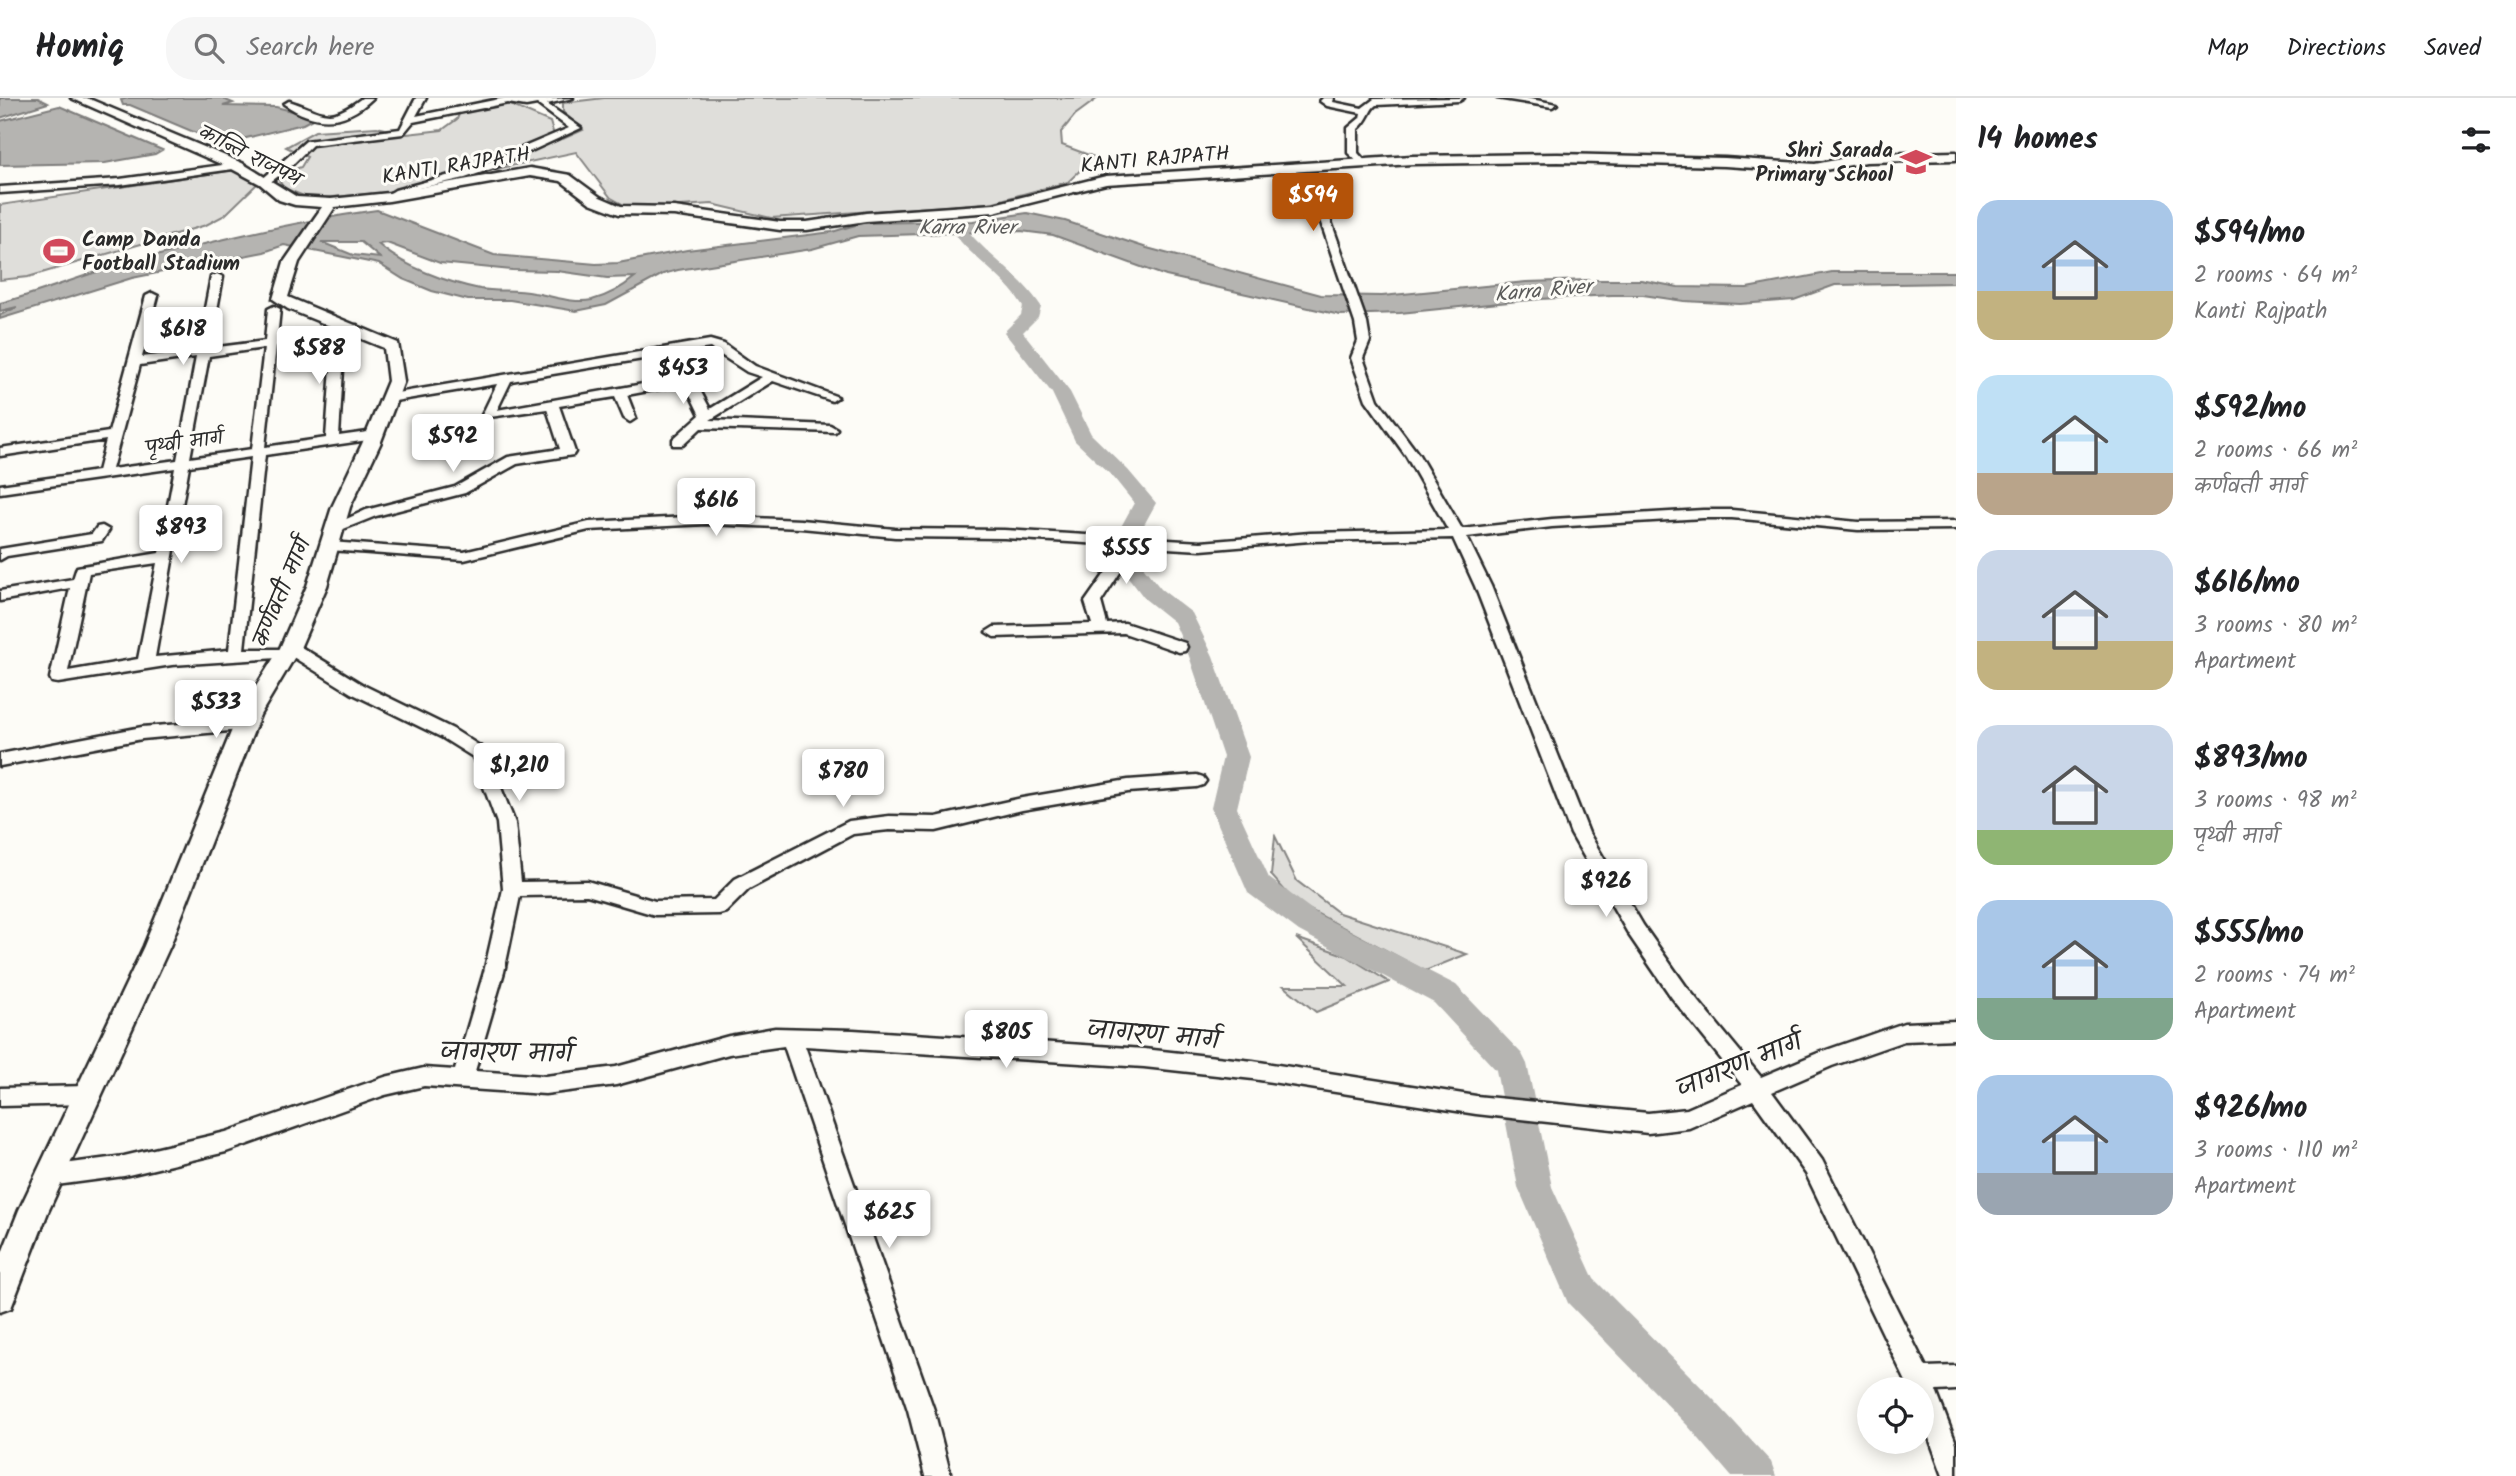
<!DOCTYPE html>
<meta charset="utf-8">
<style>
body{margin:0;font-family:Kalam,"Playpen Sans Deva",sans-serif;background:#f6f6f6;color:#202124;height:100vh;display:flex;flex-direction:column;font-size:26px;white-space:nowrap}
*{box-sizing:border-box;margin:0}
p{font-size:23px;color:#757577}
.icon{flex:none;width:38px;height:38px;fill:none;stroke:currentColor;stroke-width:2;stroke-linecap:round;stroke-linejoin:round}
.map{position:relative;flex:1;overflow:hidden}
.side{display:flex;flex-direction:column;background:#fff;width:560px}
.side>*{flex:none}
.tools{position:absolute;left:1857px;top:1279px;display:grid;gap:14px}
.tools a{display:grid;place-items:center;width:77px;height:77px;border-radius:50%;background:#fff;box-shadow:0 4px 18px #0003;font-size:35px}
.price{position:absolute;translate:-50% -60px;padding:0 16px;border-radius:7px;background:#fff;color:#222;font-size:23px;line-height:46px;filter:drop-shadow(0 2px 4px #0008)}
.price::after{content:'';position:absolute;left:50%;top:42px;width:21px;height:16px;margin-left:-10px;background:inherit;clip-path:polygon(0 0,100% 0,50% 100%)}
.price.on{background:#b45309;color:#fff}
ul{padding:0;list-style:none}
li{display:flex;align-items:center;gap:21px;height:175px;padding:0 21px}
li span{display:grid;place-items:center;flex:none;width:196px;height:140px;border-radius:21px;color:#555}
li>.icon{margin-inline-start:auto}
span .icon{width:84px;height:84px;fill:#fffc;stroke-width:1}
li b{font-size:30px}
h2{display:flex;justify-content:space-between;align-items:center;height:84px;padding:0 21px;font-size:30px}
header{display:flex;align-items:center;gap:42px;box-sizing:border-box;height:98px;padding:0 35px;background:#fff;border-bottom:2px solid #e0e0e0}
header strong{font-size:33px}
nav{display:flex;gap:38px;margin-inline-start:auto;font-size:24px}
.search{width:490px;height:63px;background:#f6f6f6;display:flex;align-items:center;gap:18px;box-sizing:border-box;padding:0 24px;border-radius:28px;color:#757577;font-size:26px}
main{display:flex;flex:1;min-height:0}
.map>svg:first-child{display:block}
.green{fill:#dfdeda;stroke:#858482;stroke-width:2}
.water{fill:#b5b4b1;stroke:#7e7d7b;stroke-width:2;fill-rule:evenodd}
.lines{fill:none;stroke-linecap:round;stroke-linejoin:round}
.river{fill:#b5b4b1;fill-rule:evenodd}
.minor-casing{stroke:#2b2b2b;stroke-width:5}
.major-casing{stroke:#2b2b2b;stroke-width:5}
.minor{fill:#fdfcf7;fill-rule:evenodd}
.major{fill:#fdfcf7;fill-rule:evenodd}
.labels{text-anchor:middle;stroke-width:6;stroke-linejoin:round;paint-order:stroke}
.far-poi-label{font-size:21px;font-weight:bold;fill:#2b2b2b;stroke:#fdfcf7;text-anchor:end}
.far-street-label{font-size:21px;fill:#2b2b2b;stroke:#fdfcf7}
.far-water-label{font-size:21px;font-style:italic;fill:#5b5b5a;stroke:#fdfcf7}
.street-label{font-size:24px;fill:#2b2b2b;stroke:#fdfcf7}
.near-street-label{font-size:28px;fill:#2b2b2b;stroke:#fdfcf7}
</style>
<header>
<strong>Homiq</strong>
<div class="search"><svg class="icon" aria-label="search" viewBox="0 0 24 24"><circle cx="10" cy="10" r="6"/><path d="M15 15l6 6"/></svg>Search here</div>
<nav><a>Map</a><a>Directions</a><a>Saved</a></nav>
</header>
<main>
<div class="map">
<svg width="1956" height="1378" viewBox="0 0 1956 1378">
<rect width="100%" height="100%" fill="#fdfcf7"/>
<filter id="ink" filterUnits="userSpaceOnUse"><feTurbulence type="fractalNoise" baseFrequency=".0143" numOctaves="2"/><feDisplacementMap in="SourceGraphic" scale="14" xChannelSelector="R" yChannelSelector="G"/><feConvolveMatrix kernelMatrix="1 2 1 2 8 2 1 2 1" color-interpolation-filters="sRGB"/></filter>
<g filter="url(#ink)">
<path class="green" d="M 604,0 L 1098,0 L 1075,17 L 1061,34 L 1062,47 L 1094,59 L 1068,84 L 990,105 L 771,120 L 712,106 L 631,111 L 611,100 L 576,54 L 469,77 L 431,81 L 390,94 L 311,101 L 284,90 L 276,78 L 301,69 L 307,59 L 286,49 L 315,33 L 377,29 L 407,36 L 442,32 L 457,21 L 462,9 L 508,6 L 550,24 L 554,37 L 563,41 L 583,32 L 563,14 L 563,5 Z
M 234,72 L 259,84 L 225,117 L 206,127 L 28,179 L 0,182 L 0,107 Z
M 1275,738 L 1297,783 L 1339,815 L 1467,856 L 1425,873 L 1295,804 L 1271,777 Z
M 1296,840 L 1347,858 L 1389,884 L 1316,914 L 1284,888 L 1347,888 Z"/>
<path class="water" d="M 0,0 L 38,0 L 48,5 L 0,20 Z
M 128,0 L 221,0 L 233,5 L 223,8 L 276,9 L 316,19 L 303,26 L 222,46 L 130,7 L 123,7 L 121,2 Z
M 59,8 L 162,52 L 155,56 L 105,65 L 0,67 L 0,23 Z
M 377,112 L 494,157 L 596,166 L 618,165 L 687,152 L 832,134 L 862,125 L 973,123 L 1027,115 L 1065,123 L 1147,150 L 1321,197 L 1382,198 L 1526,184 L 1590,182 L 1641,182 L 1678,189 L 1747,190 L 1832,174 L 1956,174 L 1956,185 L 1835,187 L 1794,202 L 1740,206 L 1684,203 L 1643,197 L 1612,197 L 1540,201 L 1400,215 L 1340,217 L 1166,178 L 1053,137 L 1021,133 L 858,138 L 812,151 L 678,172 L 663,176 L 606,207 L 576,213 L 510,202 L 468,202 L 432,193 L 403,181 L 379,166 L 284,147 L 264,154 L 132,180 L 0,221 L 0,217 L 17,209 L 0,213 L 0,205 C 40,195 77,179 116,168 C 202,146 289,124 377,112 ZM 321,144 L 361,144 L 380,160 L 353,157 ZM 387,145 L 440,165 L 512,172 L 557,173 L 607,180 L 635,179 C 623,189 607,198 592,202 C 573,206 553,198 534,195 C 516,191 498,194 480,191 C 446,184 404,169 378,146 Z"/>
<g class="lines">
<path class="river" d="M 957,124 C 966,127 970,137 977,143 C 999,166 1023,181 1041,208 L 1038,219 L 1023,234 L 1070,294 L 1091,336 L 1128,372 L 1156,405 L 1139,436 L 1144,470 L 1161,491 L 1192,515 L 1213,558 L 1249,659 L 1237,710 L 1269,780 L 1319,817 L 1456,887 L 1522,956 L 1527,966 L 1552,1089 L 1594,1181 L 1714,1302 L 1771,1364 L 1776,1378 L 1731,1378 L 1688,1328 L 1568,1205 L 1518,1089 L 1496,972 L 1434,905 L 1299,833 L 1248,795 L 1211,710 L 1223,659 L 1189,558 L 1174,524 L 1145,501 L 1122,471 L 1117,436 L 1134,405 L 1114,380 L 1075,343 L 1052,295 L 1004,234 L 1021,217 L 1023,208 C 1004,177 970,160 949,129 Z"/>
<defs>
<path id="minor" d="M 362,0 L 373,0 C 345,27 316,28 284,6 L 289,3 C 326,15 327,26 362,0 Z
M 416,0 L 426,0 L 416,18 L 504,0 L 526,2 L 573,0 L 547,6 L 581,30 L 494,70 L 465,80 L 419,90 L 389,102 L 384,99 L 395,92 L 472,71 L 569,30 L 537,6 L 526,8 L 508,5 L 413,24 L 403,36 L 312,47 L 288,71 L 269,85 L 260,83 L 306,43 L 400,31 Z
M 1323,0 L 1334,0 L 1333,4 L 1362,10 L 1374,1 L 1464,0 L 1459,3 L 1376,7 C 1369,12 1369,22 1358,31 L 1358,55 L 1367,65 L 1362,68 L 1348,55 L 1348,30 L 1360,20 L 1361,15 L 1327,8 L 1320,3 Z
M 1497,0 L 1525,0 L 1557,6 L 1552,9 Z
M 237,65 L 242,68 L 240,70 L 120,87 L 0,95 L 0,89 L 120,81 Z
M 1279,70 L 1287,70 L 1328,115 L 1367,225 L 1370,243 L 1363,260 L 1378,302 L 1419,357 L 1462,431 L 1552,421 L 1703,412 L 1732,412 L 1858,424 L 1956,423 L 1956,431 L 1858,432 L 1732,420 L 1703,420 L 1552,429 L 1467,439 L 1491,488 L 1589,735 L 1643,827 L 1686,888 L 1761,979 L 1818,955 L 1904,925 L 1956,923 L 1956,941 L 1904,943 L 1832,968 L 1772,994 L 1822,1062 L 1926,1269 L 1956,1268 L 1956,1292 L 1936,1293 L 1956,1345 L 1956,1378 L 1943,1378 L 1922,1321 L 1922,1292 L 1910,1292 L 1806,1076 L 1753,1002 L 1689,1030 L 1648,1035 L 1476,1016 L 1253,981 L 1144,969 L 805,948 L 934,1312 L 951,1378 L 925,1378 L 908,1312 L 784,948 L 729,956 L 616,987 L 545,996 L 424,988 L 385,997 L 226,1054 L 124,1078 L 49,1088 L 41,1085 L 38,1078 L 41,1071 L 49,1068 L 124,1058 L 226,1034 L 385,979 L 424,970 L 455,972 L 484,874 L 503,791 L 497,725 L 473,659 L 441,639 L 351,595 L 293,559 L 172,567 L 58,585 L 52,584 L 50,580 L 70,490 L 0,503 L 0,493 L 73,481 L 77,469 L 159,455 L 175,370 L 0,395 L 0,387 L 98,373 L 106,342 L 0,358 L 0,350 L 109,334 L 146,198 L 152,195 L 158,198 L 142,259 L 197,252 L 211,179 L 217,176 L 223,179 L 210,250 L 265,243 L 268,211 L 274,208 L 280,211 L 277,241 L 357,227 L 357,233 L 345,238 L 339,338 L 375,333 L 382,337 L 375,341 L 265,357 L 244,551 L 283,551 L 284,546 L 296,546 L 363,587 L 453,631 L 486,652 L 515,725 L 521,784 L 587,783 L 655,803 L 714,802 L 735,781 L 849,723 L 889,718 L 936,719 L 1022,700 L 1128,682 L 1197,677 L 1203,679 L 1206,683 L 1203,687 L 1197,689 L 1128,694 L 1022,712 L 936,733 L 889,732 L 853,736 L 749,791 L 726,814 L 719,816 L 655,817 L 587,797 L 520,798 L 504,874 L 475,973 L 545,978 L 616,969 L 729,938 L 775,930 L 853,932 L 1144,951 L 1253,963 L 1476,998 L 1648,1015 L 1687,1011 L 1742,987 L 1672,900 L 1629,837 L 1571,736 L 1475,488 L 1453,440 L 1310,443 L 1201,452 L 1150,449 L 1121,473 L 1101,504 L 1107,526 L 1125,525 L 1185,545 L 1187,549 L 1185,553 L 1179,554 L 1124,535 L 994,539 L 986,534 L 994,529 L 1092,526 L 1085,504 L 1111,467 L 1133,448 L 1004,440 L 895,439 L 801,430 L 707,426 L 589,432 L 464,462 L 330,452 L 323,448 L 330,444 L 464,454 L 589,424 L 707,418 L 801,422 L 895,431 L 1004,432 L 1201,444 L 1310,435 L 1448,432 L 1406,358 L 1366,302 L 1351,260 L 1358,243 L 1355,225 L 1318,116 L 1279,74 ZM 333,240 L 326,340 L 265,349 L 276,248 ZM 264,250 L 252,351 L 190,360 L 209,258 ZM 196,259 L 177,362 L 112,371 L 140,267 ZM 251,359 L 229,552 L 155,559 L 189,368 ZM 157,465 L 138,561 L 68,573 L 89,475 Z
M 710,242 L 724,246 L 755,268 L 838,299 L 832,303 L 773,283 L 710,322 L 830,327 L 837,331 L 835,334 L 701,330 L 683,347 L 673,347 L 673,341 L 700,317 L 685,286 L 627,297 L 636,320 L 630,324 L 624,320 L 615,299 L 559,308 L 575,354 L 573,357 L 517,366 L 465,395 L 376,418 L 341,432 L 331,432 L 329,429 L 366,412 L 455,389 L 508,359 L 560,351 L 547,311 L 483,320 L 482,317 L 497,286 L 389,304 L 383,300 L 385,297 ZM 710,250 L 747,274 L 762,279 L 710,311 L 693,279 L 682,279 L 672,256 ZM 661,258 L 671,281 L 497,312 L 511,283 Z
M 102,428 L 109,432 L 102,443 L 7,458 L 0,462 L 0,451 L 92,436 L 97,429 Z
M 245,621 L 253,627 L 251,631 L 142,641 L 0,668 L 0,656 L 142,629 Z
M 88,988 L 96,990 L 99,997 L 96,1004 L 88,1006 L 0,1008 L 0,990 Z"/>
<path id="major" d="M 71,0 L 87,0 L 242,65 L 297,99 L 331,101 L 389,95 L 530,70 L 570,77 L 600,99 L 621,108 L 674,109 L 780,124 L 807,124 L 866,115 L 994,106 L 1106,78 L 1412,58 L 1558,56 L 1725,60 L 1815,66 L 1866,56 L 1956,54 L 1956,62 L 1866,64 L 1815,74 L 1725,68 L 1558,64 L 1412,66 L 1106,86 L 994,114 L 866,123 L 807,132 L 780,132 L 674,117 L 619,116 L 590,105 L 561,83 L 530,78 L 389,103 L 335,109 L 299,164 L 288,199 L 398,245 L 404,283 L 380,346 L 350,409 L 327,488 L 300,550 L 260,617 L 170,848 L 48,1114 L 11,1210 L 0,1214 L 0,1160 L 19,1112 L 144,848 L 238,617 L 280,550 L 307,488 L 332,409 L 362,346 L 388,283 L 384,250 L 288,211 L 273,201 L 284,164 L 322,109 L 295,107 L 279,102 L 260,86 L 232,71 Z"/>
</defs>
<use href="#minor" class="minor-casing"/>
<use href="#major" class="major-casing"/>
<use href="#minor" class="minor"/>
<use href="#major" class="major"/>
</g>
</g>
<defs>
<symbol id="school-bare" viewBox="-9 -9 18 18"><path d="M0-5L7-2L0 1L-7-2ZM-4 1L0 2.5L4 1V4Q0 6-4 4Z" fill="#d1495b" stroke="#fdfcf7" stroke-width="2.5" paint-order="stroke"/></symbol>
<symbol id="stadium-bare" viewBox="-9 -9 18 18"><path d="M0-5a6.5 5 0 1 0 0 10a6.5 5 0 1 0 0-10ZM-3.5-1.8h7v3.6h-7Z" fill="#d1495b" stroke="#fdfcf7" stroke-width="2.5" paint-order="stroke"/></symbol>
</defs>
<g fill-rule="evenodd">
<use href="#school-bare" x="1894" y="42" width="44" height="44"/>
<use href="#stadium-bare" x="37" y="131" width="44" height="44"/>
</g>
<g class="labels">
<g class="far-poi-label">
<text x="1893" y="59">Shri Sarada<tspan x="1893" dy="24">Primary School</tspan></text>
<text x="82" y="148" text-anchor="start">Camp Danda<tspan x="82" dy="24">Football Stadium</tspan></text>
</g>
<g class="far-street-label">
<text transform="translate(250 57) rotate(27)" y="7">कान्ति राजपथ</text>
<text transform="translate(1155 61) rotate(-5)" y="7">KANTI RAJPATH</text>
<text transform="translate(456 67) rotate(-9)" y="7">KANTI RAJPATH</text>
<text transform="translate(184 344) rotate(-8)" y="7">पृथ्वी मार्ग</text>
</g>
<g class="far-water-label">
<text x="967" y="136">Karra River</text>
<text transform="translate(1543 192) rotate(-5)" y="7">Karra River</text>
</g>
<g class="street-label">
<text transform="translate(281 494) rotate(-67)" y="8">कर्णवती मार्ग</text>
</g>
<g class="near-street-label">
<text transform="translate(1153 935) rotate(5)" y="10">जागरण मार्ग</text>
<text transform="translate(506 953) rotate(1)" y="10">जागरण मार्ग</text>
<text transform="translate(1738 966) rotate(-22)" y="10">जागरण मार्ग</text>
</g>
</g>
</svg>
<div class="tools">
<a><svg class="icon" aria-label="locate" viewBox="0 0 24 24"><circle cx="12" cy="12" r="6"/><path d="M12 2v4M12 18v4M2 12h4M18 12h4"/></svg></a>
</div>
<b class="price on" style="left:1313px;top:135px">$594</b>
<b class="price" style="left:183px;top:269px">$618</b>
<b class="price" style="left:319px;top:288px">$588</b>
<b class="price" style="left:683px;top:308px">$453</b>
<b class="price" style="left:453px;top:376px">$592</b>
<b class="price" style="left:716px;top:440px">$616</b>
<b class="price" style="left:181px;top:467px">$893</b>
<b class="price" style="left:1126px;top:488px">$555</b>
<b class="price" style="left:216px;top:642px">$533</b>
<b class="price" style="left:519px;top:705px">$1,210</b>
<b class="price" style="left:843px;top:711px">$780</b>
<b class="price" style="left:1606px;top:821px">$926</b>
<b class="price" style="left:1006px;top:972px">$805</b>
<b class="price" style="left:889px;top:1152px">$625</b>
</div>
<section class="side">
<h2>14 homes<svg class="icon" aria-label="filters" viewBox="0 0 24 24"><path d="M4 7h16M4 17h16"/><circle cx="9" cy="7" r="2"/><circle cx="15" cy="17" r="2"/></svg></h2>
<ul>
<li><span style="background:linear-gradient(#a9c7e8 65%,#c2b280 0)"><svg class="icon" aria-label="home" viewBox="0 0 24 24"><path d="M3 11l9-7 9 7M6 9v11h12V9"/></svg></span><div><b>$594/mo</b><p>2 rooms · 64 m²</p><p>Kanti Rajpath</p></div></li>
<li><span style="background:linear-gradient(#bfe0f5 70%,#b9a48a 0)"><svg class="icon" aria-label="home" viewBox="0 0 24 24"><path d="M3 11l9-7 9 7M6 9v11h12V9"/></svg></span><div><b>$592/mo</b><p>2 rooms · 66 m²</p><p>कर्णवती मार्ग</p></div></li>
<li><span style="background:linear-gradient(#c9d6e8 65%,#c2b280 0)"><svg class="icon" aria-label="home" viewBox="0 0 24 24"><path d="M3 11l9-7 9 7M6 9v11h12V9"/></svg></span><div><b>$616/mo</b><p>3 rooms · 80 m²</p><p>Apartment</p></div></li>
<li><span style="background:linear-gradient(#c9d6e8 75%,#8fb573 0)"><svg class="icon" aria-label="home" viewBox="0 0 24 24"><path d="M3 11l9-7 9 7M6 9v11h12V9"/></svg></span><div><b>$893/mo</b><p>3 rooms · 98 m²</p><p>पृथ्वी मार्ग</p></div></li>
<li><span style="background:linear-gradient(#a9c7e8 70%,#7fa58c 0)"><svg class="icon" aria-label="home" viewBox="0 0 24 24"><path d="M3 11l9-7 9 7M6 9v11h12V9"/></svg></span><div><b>$555/mo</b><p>2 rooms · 74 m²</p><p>Apartment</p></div></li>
<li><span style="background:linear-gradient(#a9c7e8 70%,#9aa5b1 0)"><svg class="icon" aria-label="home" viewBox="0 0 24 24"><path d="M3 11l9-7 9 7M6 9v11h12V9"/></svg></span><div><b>$926/mo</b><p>3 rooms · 110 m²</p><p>Apartment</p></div></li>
</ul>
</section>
</main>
